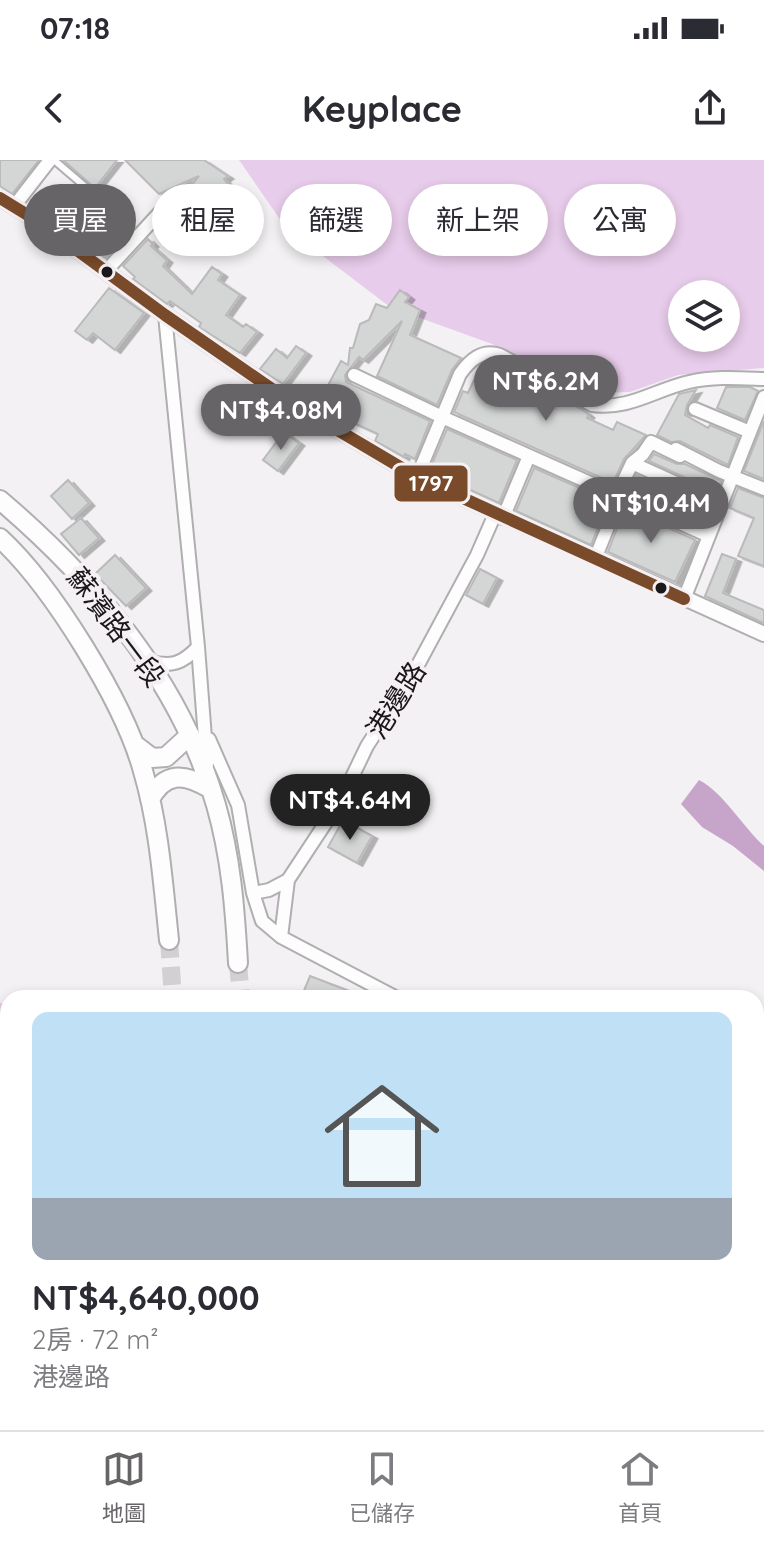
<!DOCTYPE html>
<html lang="zh-TW">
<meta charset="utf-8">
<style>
body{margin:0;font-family:Quicksand,"Noto Sans TC",sans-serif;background:#f7f7f7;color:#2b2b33;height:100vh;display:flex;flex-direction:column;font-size:30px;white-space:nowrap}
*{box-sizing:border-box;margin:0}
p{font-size:26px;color:#7c7c81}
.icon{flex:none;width:44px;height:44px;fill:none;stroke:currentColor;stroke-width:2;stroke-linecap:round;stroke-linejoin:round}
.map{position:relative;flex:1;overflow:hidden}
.details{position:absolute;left:0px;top:830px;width:764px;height:440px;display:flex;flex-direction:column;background:#fff;border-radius:24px 24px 0 0;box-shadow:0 4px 12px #0003}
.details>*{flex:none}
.guide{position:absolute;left:24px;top:24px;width:716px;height:72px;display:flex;gap:16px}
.buttons{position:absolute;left:668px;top:120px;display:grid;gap:16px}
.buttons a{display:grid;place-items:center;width:72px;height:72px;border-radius:50%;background:#fff;box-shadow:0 4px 12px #0003;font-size:40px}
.price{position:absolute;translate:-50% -68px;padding:0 18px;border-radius:28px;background:#666466;color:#fff;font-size:26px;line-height:52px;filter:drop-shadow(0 2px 4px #0008)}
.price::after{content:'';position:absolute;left:50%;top:48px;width:24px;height:18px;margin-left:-12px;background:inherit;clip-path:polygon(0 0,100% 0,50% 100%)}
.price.selected{background:#222;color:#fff}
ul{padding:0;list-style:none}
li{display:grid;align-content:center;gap:16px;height:424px;padding:0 32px}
li span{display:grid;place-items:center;height:248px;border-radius:16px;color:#555}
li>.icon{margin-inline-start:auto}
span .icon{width:144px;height:144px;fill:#fffc;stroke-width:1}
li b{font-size:34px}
.tag{padding:0 28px;border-radius:36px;background:#fff;box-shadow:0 4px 12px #0003;font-size:28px;line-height:72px}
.tag.selected{background:#666466;color:#fff}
.status{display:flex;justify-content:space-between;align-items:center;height:56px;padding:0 40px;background:#fff;direction:ltr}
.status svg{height:22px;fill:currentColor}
header{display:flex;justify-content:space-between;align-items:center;height:104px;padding:0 32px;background:#fff;font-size:36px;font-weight:700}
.dock{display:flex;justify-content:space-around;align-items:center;height:112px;border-top:2px solid #e1e1e2;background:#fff;font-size:22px;color:#7c7c81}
.dock a{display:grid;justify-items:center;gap:4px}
.dock .selected{color:#666466}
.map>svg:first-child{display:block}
.forest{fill:#e8cceb;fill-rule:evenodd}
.water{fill:#c7a5ca}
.building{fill:#d4d5d5;stroke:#bababb;stroke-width:2;filter:url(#shadow)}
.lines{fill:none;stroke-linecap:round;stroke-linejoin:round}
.primary-tunnel{stroke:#d2d0d2;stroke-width:18;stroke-dasharray:18 9;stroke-linecap:butt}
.service-casing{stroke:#b0aeb0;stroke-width:10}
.minor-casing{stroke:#b0aeb0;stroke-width:16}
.tertiary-casing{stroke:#b0aeb0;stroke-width:18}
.primary-casing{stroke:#b0aeb0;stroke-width:22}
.service{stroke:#fdfdfd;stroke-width:6}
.minor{stroke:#fdfdfd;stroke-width:12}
.tertiary{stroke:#fdfdfd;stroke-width:14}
.primary{stroke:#fdfdfd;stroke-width:18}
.bus-1-casing{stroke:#f4f0f4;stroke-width:18}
.bus-1{stroke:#7a4b2a;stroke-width:12}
.bus-dot{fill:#1a181a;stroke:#f4f0f4;stroke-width:3}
.labels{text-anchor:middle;stroke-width:8;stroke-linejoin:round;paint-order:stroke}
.street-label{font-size:28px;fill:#1a181a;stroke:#f4f0f4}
.line-badge{stroke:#f4f0f4;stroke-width:3}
.badge-label{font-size:22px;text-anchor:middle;font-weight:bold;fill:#fff}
</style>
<div class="status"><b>07:18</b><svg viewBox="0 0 49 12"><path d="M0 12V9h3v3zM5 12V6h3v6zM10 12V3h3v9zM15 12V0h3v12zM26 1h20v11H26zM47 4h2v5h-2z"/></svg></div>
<header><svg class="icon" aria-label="back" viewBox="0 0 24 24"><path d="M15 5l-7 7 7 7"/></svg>Keyplace<svg class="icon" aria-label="share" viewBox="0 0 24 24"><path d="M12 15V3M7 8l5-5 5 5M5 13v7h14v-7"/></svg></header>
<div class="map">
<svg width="764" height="1270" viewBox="0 0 764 1270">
<defs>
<filter id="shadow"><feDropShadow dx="5.5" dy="3" stdDeviation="0" flood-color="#0004"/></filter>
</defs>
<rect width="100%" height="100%" fill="#f3f1f3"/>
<path class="forest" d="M 239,0 L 764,0 L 764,208 L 678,215 L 630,232 L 592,233 L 492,184 L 390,147 L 286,68 ZM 682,134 L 726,134 L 726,178 L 682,178 Z
M 0,843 L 8,844 L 8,1262 L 113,1262 L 100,1270 L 0,1270 Z
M 764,895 L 764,1028 L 756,1030 L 756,897 Z"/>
<path class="water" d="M 699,620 C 723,632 743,667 764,686 L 764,711 L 733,686 L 702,667 L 681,644 Z"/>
<path class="building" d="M 0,0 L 39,0 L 12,34 L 0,26 Z
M 63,0 L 117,0 L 95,28 Z
M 125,0 L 204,0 L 228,16 L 224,19 L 231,28 L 212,40 L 204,33 L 184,34 L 199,16 L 159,34 Z
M 182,42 L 192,52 L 171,72 L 162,63 Z
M 87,43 L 127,75 L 105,98 L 67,69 Z
M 148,79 L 153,84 L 151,86 L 167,100 L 163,106 L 192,134 L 212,107 L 222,114 L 218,120 L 240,135 L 226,155 L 243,167 L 246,164 L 257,172 L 240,193 L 199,167 L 201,163 L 170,141 L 167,144 L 133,119 L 135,117 L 123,106 Z
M 109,128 L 144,153 L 115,190 L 93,173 L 87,180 L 75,171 Z
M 400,130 L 409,137 L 405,142 L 420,150 L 410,175 L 461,198 L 452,210 L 437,245 L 377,216 L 402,161 L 363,200 L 359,197 L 345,215 L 346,222 L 430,261 L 415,299 L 405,294 L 404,297 L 375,281 L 378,274 L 317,246 L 341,201 L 348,205 L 350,188 L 353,188 L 360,164 L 369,160 L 376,144 L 387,148 Z
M 296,186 L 306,193 L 283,224 L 260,209 L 276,189 L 287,198 Z
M 488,203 L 563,239 L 584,251 L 589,255 L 587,258 L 613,270 L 617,262 L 646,275 L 624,299 L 613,323 L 454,252 L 463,231 L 468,233 L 481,205 L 485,207 Z
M 726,227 L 750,227 L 758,231 L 745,260 L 717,248 Z
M 696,230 L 687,245 L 685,255 L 708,268 L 710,265 L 738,277 L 728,305 L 680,281 L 671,282 L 657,275 L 679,234 Z
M 764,261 L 764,319 L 744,311 Z
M 447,269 L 517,300 L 499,343 L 429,311 Z
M 284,272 L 299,283 L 278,311 L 263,300 Z
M 654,294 L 677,304 L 685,304 L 721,321 L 717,332 L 649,301 Z
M 534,308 L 609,341 L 591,385 L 516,351 Z
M 636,315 L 710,348 L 704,364 L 629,331 Z
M 68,320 L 89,343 L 72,359 L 51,336 Z
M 738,328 L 764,338 L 764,406 L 738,396 L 754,358 L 730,348 Z
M 625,348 L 695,380 L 675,422 L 608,392 Z
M 81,358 L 99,378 L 79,395 L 61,374 Z
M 722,394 L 736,399 L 723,433 L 764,450 L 764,463 L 705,436 Z
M 115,395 L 146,428 L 126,446 L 95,414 Z
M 480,409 L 497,418 L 483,444 L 466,435 Z
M 343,660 L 372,676 L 357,703 L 328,687 Z
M 310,816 L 365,837 L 364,838 L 315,838 L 303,833 Z"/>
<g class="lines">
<path class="primary-tunnel" d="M 169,780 L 173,838
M 238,803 L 241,838
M 207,1262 L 207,1270
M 280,1262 L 281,1270"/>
<defs>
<path id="service" d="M 54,0 L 89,30
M 756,1168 L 764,1165
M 756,1251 L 764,1246
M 355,1270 L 377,1265 L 386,1270
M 527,1270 L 548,1262
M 724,1270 L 738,1262"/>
<path id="minor" d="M 15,45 L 50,0
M 106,111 L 175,36
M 165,155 L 198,487 L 207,604
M 354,215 L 442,257 L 709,376
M 695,249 L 750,272
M 676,289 L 719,311 L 764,329
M 632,303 L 643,294 L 651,282 L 680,296
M 417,317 L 460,214 C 470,200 482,189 500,195 L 592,245 C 630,250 654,230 689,222 C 714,216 739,218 764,219
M 617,335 L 632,303 L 722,344
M 503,358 L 529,296
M 595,399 L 620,337
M 684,439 L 764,237
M 149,501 C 171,508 183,503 198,487
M 209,579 L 238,645 L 253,733 L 262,761 L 281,777 L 397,838
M 253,733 L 269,730 L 288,720
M 281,777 L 288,720 L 342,638 L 367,586 L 412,516 L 477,395 L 495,354"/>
<path id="tertiary" d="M 0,38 L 39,62 L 165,155 L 292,243 L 417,317 L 764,474"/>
<path id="primary" d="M 0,340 C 95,421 181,523 216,645 C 231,697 235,749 238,803
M 0,378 C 52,426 124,542 143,611 C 159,665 163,723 169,780
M 135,585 L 152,598 L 166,597 L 190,575
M 150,639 C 165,612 183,613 209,628"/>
</defs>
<use href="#service" class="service-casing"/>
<use href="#minor" class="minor-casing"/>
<use href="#tertiary" class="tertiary-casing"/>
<use href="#primary" class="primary-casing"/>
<use href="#service" class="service"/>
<use href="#minor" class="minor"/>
<use href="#tertiary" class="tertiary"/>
<use href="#primary" class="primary"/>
<defs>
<path id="bus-1" d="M 0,38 L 39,62 L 165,155 L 292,243 L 417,317 L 684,439"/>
</defs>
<use href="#bus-1" class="bus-1-casing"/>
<use href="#bus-1" class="bus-1"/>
</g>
<g class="bus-dot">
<circle cx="107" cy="112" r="7"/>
<circle cx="661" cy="428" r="7"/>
</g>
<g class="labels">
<g class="street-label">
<text transform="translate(116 467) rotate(53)" y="10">蘇濱路一段</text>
<text transform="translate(396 540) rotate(-58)" y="10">港邊路</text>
</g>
</g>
<rect class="line-badge" x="393" y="304" width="76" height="39" rx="8" fill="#7a4b2a"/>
<g class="badge-label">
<text x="431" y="331">1797</text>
</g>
</svg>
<div class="buttons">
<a><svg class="icon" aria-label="layers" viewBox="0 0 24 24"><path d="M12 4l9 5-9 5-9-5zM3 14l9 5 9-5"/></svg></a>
</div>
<b class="price" style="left:546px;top:263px">NT$6.2M</b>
<b class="price" style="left:281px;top:292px">NT$4.08M</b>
<b class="price" style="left:651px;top:385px">NT$10.4M</b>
<b class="price selected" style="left:350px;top:682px">NT$4.64M</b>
<div class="guide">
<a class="tag selected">買屋</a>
<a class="tag">租屋</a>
<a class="tag">篩選</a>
<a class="tag">新上架</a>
<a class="tag">公寓</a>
</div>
<section class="details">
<ul>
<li><span style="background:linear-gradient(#bfe0f5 75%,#9aa5b1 0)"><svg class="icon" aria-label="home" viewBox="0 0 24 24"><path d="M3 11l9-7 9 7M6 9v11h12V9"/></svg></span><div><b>NT$4,640,000</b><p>2房 · 72 m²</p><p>港邊路</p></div></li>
</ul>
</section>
</div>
<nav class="dock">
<a class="selected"><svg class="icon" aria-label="map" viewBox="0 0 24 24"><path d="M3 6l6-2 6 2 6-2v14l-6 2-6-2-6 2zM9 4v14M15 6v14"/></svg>地圖</a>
<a><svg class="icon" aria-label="saved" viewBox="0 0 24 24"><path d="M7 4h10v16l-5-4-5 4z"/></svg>已儲存</a>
<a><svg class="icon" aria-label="home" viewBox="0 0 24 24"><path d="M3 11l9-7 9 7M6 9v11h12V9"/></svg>首頁</a>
</nav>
